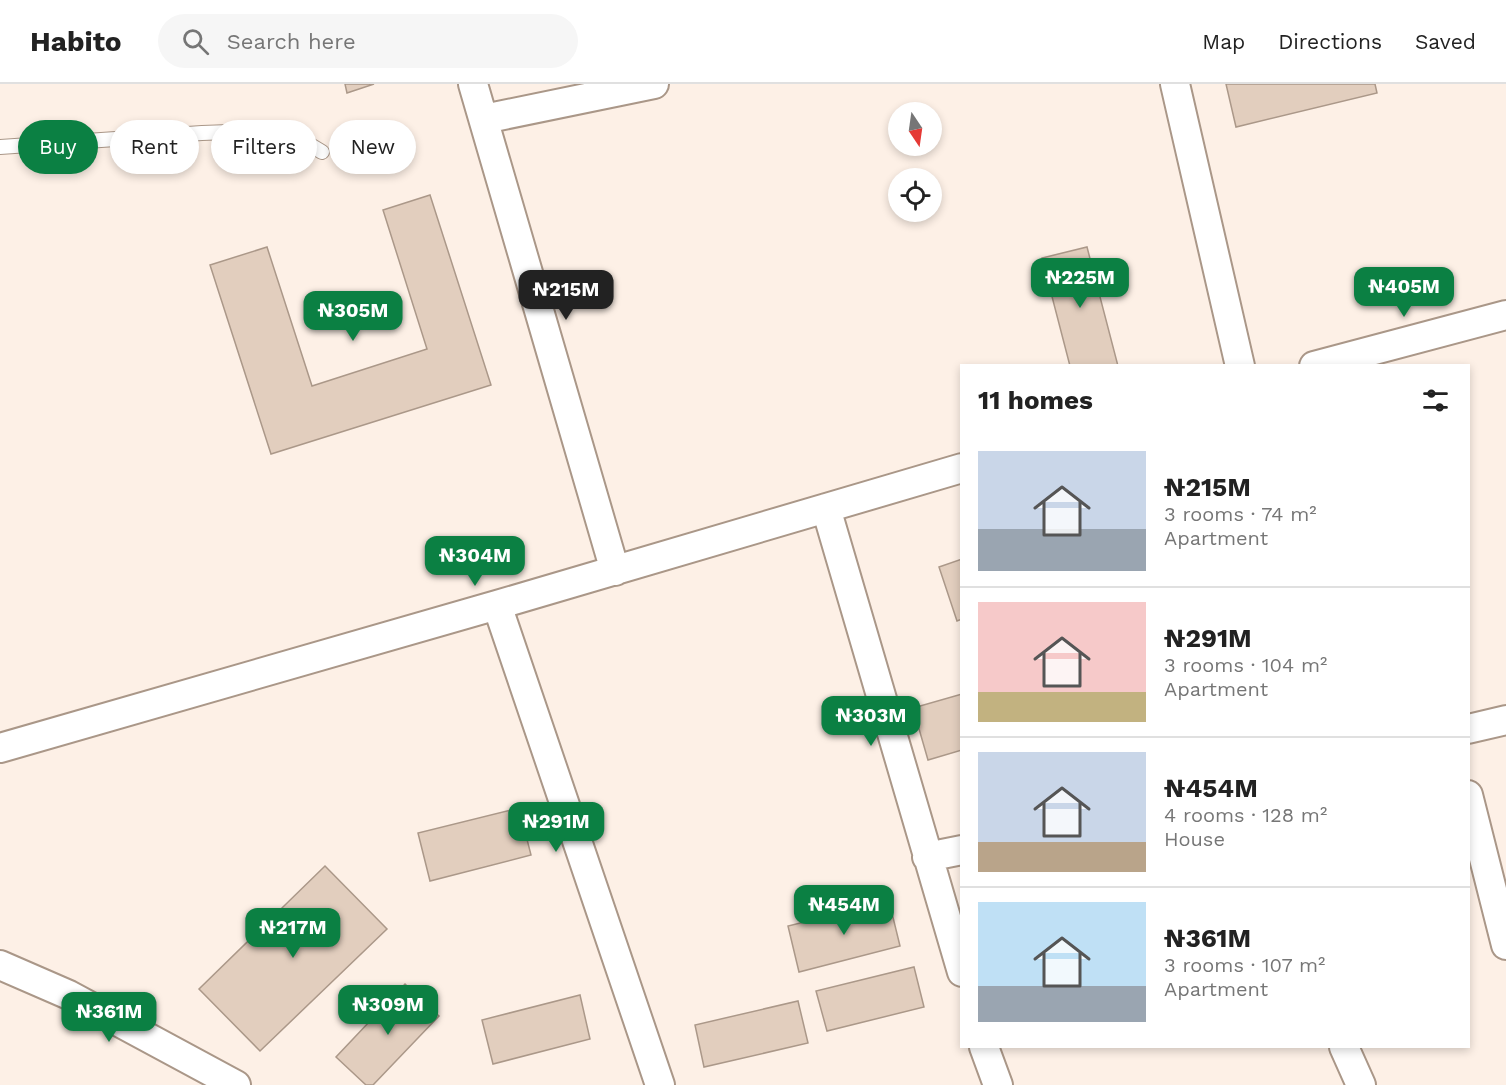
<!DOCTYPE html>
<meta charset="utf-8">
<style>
body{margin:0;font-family:"Work Sans",sans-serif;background:#f6f6f6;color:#222;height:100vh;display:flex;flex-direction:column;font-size:22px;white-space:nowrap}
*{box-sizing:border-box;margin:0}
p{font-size:20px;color:#767676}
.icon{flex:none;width:33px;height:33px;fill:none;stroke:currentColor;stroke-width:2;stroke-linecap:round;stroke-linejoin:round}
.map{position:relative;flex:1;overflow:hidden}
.panel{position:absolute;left:960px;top:280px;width:510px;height:684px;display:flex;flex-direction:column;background:#fff;border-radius:0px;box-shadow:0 3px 9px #0003}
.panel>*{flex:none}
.guide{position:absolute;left:18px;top:36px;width:570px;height:54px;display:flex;gap:12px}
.needle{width:39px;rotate:167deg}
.controls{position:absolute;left:888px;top:18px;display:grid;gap:12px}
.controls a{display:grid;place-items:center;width:54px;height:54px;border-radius:50%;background:#fff;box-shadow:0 3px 9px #0003;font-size:30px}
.price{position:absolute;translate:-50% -51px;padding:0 14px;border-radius:12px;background:#0b8043;color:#fff;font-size:20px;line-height:39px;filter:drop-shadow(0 2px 3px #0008)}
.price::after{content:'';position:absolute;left:50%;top:36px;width:18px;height:14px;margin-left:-9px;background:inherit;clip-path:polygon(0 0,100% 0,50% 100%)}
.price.on{background:#222;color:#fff}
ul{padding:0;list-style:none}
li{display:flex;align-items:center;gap:18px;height:150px;padding:0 18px}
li+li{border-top:2px solid #e0e0e0}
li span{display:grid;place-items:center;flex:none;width:168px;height:120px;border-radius:0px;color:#555}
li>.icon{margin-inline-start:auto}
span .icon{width:72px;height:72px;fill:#fffc;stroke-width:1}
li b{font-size:26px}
h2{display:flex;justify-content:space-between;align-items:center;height:72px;padding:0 18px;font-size:26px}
.chip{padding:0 21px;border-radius:27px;background:#fff;box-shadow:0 3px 9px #0003;font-size:21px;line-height:54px}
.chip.on{background:#0b8043;color:#fff}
header{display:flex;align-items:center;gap:36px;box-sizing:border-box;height:84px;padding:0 30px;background:#fff;border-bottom:2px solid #e0e0e0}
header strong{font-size:28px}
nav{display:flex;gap:33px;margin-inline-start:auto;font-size:21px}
.search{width:420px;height:54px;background:#f6f6f6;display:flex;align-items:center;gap:15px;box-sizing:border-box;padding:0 21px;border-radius:33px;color:#767676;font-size:22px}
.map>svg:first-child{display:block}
.building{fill:#e2cebe;stroke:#ab9889;stroke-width:1.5}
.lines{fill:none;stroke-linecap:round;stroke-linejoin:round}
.lane-casing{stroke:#aa9788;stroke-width:16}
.street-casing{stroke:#aa9788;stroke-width:32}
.lane{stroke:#fff;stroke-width:14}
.street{stroke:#fff;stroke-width:28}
</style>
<header>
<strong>Habito</strong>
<div class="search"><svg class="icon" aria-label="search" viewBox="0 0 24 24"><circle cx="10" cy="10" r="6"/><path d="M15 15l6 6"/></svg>Search here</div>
<nav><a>Map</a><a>Directions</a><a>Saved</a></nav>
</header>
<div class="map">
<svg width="1506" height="1001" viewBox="0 0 1506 1001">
<rect width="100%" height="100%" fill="#fdf0e6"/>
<path class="building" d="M 345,0 L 374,0 L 347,9 Z
M 1226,0 L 1375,0 L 1377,9 L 1236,43 Z
M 430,111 L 491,301 L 271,370 L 210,181 L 267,163 L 312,302 L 427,265 L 383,126 Z
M 1087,163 L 1118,282 L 1070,282 L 1042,174 Z
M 962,475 L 962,535 L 957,537 L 939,483 Z
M 962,610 L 962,666 L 928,676 L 913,624 Z
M 519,724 L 531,771 L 430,797 L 418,749 Z
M 325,782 L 387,845 L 260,967 L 199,905 Z
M 889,817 L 900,862 L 799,888 L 788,842 Z
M 914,883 L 924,923 L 827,947 L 816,907 Z
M 405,900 L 439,932 L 373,1001 L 366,1001 L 336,973 Z
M 580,911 L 590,955 L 493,980 L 482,936 Z
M 798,917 L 808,959 L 704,983 L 695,941 Z"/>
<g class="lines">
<defs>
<path id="lane" d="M 0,63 L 202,49 L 283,46 L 302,56 L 322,68"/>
<path id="street" d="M 473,0 L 615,487
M 1175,0 L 1240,282
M 484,35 L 654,0
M 1314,282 L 1506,231
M 826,424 L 962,888
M 497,521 L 660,1001
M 1468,645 L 1506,636
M 0,664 L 497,521 L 962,384
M 1468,711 L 1506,861
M 927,773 L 962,766
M 0,881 L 69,911 L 236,1001
M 984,963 L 998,1001
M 1344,963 L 1361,1001"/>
</defs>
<use href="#lane" class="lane-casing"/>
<use href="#street" class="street-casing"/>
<use href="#lane" class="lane"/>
<use href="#street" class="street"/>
</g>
</svg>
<div class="controls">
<a><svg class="needle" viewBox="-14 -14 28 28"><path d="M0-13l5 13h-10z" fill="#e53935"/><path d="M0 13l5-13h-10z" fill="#767676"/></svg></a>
<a><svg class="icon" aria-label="locate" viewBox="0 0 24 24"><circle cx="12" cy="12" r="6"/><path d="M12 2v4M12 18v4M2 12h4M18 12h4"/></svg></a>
</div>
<b class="price" style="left:1080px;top:225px">₦225M</b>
<b class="price" style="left:1404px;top:234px">₦405M</b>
<b class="price on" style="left:566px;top:237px">₦215M</b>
<b class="price" style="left:353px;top:258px">₦305M</b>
<b class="price" style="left:475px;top:503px">₦304M</b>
<b class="price" style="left:871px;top:663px">₦303M</b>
<b class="price" style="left:556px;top:769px">₦291M</b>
<b class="price" style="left:844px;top:852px">₦454M</b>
<b class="price" style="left:293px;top:875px">₦217M</b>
<b class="price" style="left:388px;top:952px">₦309M</b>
<b class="price" style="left:109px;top:959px">₦361M</b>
<div class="guide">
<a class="chip on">Buy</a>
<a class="chip">Rent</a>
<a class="chip">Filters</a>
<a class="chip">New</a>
</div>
<section class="panel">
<h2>11 homes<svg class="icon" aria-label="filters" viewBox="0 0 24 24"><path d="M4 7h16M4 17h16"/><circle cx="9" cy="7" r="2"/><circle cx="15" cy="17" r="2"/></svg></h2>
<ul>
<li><span style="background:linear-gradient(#c9d6e8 65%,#9aa5b1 0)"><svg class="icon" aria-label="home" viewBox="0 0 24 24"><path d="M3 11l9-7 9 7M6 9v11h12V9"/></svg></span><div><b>₦215M</b><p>3 rooms · 74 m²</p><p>Apartment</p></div></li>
<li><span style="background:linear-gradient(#f6c9c9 75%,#c2b280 0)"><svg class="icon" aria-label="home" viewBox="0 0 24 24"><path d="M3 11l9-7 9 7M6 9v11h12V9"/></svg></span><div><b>₦291M</b><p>3 rooms · 104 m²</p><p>Apartment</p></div></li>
<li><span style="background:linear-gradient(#c9d6e8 75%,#b9a48a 0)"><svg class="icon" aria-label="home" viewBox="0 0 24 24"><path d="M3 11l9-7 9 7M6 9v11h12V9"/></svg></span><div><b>₦454M</b><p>4 rooms · 128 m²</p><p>House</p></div></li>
<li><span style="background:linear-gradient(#bfe0f5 70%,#9aa5b1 0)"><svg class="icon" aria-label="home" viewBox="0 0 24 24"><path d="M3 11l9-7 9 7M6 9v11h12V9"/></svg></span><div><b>₦361M</b><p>3 rooms · 107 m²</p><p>Apartment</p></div></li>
</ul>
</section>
</div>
